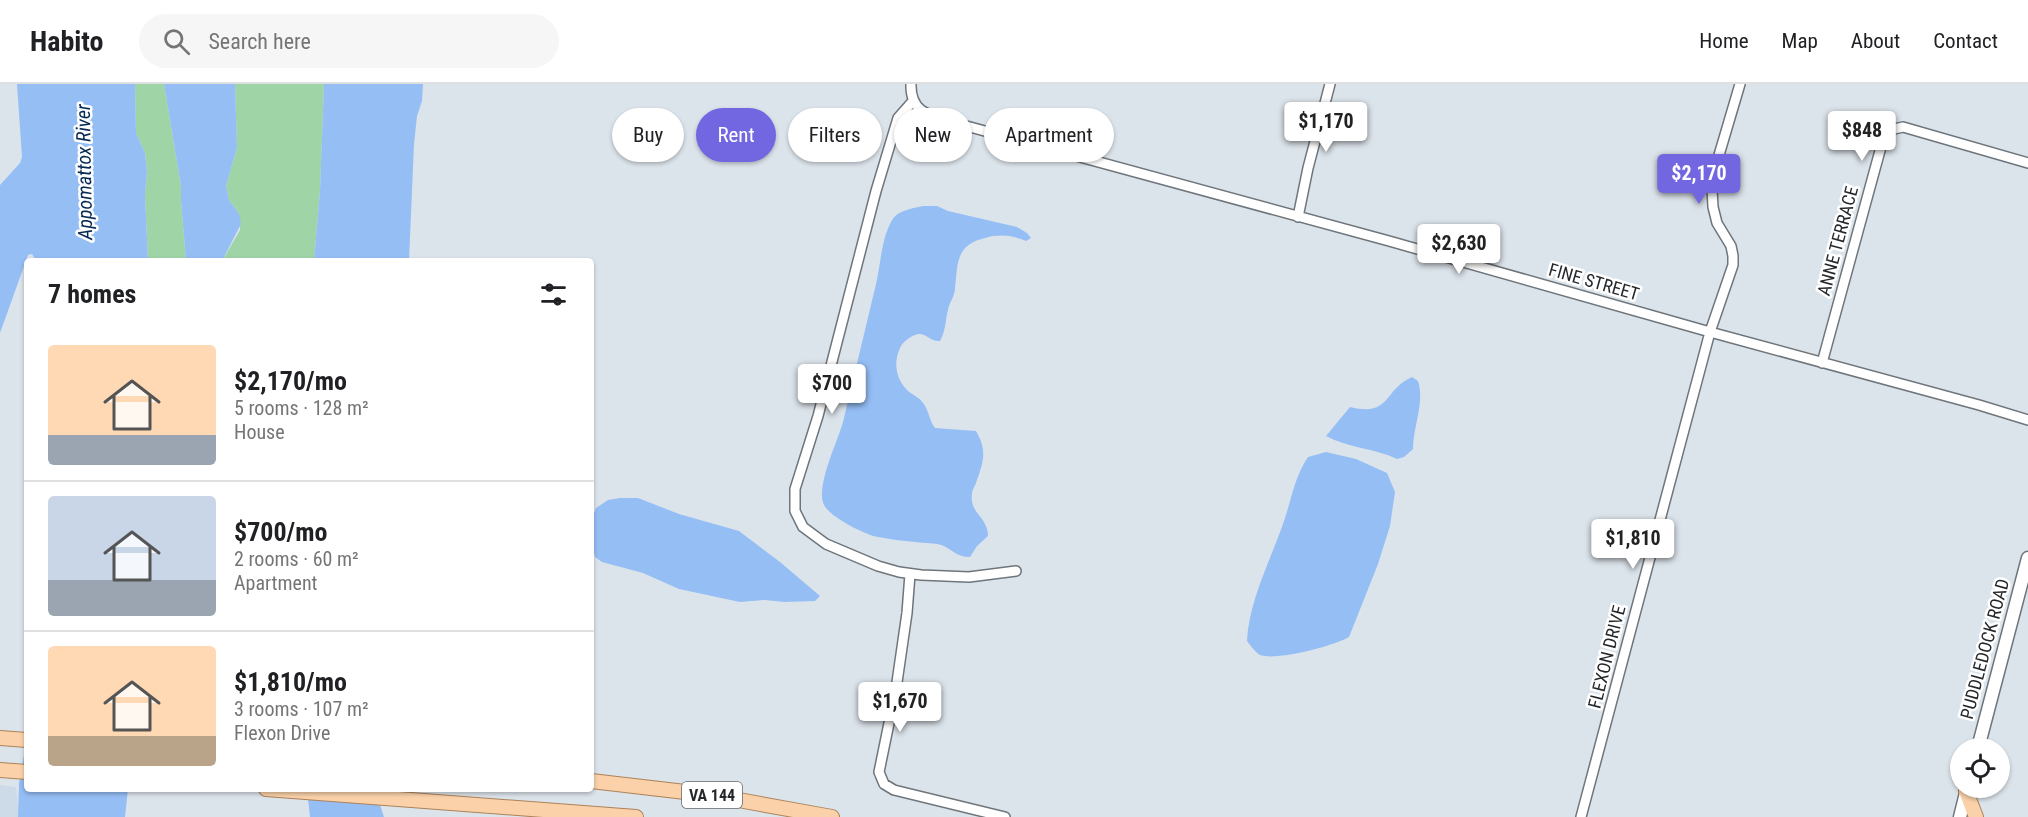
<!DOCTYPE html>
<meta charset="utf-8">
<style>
body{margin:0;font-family:"Roboto Condensed",sans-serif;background:#f6f6f6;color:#202124;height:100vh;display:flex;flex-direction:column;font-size:22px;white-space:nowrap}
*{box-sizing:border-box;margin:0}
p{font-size:20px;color:#757577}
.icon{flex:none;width:33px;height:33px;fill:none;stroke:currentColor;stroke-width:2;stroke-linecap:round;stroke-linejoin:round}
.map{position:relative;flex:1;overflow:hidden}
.side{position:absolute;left:24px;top:174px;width:570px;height:534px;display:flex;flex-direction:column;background:#fff;border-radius:6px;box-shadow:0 2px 4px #0004}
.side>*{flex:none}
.hud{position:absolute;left:612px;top:24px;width:570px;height:54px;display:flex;gap:12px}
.tools{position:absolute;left:1950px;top:654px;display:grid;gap:12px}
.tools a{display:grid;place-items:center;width:60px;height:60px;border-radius:50%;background:#fff;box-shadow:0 2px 4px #0004;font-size:30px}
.price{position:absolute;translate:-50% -51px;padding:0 14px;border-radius:6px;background:#fff;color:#222;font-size:20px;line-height:39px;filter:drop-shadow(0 2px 3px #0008)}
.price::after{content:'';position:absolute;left:50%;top:36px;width:18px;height:14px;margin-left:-9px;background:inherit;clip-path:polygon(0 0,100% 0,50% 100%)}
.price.current{background:#7366e1;color:#fff}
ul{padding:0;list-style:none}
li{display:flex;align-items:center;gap:18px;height:150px;padding:0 24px}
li+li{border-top:2px solid #e0e0e0}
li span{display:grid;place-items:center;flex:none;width:168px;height:120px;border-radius:6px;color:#555}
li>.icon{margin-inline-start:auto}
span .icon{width:72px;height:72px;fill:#fffc;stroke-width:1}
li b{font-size:26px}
h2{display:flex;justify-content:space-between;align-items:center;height:72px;padding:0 24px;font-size:26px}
.tag{padding:0 21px;border-radius:27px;background:#fff;box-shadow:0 2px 4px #0004;font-size:21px;line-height:54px}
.tag.current{background:#7366e1;color:#fff}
header{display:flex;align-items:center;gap:36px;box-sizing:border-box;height:84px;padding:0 30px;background:#fff;border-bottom:2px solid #e0e0e0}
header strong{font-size:28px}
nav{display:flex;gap:33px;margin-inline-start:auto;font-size:21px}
.search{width:420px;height:54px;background:#f6f6f6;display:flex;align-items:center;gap:15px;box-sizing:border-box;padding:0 21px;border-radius:33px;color:#757577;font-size:22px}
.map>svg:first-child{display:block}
.built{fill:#cddbe8}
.green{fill:#9fd4a7}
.water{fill:#95bef5}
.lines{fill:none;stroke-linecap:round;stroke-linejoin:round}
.street-casing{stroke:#6e757b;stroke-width:12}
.secondary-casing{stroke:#6e757b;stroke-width:15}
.primary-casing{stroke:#ad8258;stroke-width:16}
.street{stroke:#fff;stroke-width:9}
.secondary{stroke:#fff;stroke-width:12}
.primary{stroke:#fad1a9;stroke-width:14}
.labels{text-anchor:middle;stroke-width:5;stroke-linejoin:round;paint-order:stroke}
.shield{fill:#fff;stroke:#66686b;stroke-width:1.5}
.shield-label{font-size:16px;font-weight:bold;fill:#25282b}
.street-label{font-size:18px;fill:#25282b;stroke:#fff}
.water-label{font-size:20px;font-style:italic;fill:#072a54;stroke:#fff}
</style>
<header>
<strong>Habito</strong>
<div class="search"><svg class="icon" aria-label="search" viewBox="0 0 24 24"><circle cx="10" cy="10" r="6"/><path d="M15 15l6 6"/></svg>Search here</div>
<nav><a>Home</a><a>Map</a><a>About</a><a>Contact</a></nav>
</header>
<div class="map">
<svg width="2028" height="733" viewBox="0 0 2028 733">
<rect width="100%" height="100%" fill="#dce4eb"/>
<path class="built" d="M 0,701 L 16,703 L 19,733 L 0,733 Z"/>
<path class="green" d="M 135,0 L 164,0 L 181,102 L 181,116 L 186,177 L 148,177 L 145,110 L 147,88 L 145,69 L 136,49 Z
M 235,0 L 324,0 L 320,106 L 314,177 L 222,177 L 240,146 L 239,130 L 229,116 L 226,102 L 237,64 Z"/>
<path class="water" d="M 17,0 L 135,0 L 136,49 L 145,69 L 147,88 L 145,110 L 148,177 L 36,177 L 32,170 L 28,171 L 0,249 L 0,101 L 20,79 L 22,73 Z
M 164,0 L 235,0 L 237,64 L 226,102 L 229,116 L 239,130 L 241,140 L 222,177 L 186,177 L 181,116 L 181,102 Z
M 324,0 L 423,0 L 422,17 L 417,32 L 414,60 L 409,177 L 314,177 L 320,106 Z
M 923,122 L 937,122 L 948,127 L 1017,143 L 1027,149 L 1031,154 L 1026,157 C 1012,151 999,150 985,154 C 955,161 958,180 955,204 C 955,212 949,219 948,226 C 945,238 946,246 940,257 C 931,258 926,249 918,250 C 912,251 902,258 900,264 C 893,279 896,295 908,307 C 913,311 920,314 923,319 C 929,326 929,336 935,344 L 976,347 C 987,366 984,376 977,396 C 976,401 972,405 972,410 C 969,429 988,433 988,452 L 977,462 L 970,473 C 956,474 950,462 937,460 C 918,458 898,457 878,453 C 865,451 830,433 824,421 C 815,403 838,357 843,338 C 854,292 865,246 876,200 C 881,179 881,157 891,138 C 897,126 911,125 923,122 Z
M 1412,293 L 1418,297 C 1425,318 1413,343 1413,365 L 1404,373 L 1397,375 C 1374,364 1348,364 1326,352 L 1350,323 C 1391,333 1383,306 1412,293 Z
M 1326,368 L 1356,375 L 1387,389 L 1395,408 L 1390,442 L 1378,480 L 1349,553 C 1334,562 1276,577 1260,571 C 1255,568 1251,562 1247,557 C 1249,515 1272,474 1285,434 C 1292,413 1295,392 1308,373 Z
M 620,414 L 638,414 L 679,430 L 739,447 L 780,478 L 820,512 L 815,517 L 784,518 L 765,516 L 740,518 L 679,505 L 643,489 L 602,478 L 595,473 L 593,464 L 592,435 L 596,424 L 608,416 Z
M 27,654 L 27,705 L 128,705 L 125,733 L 18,733 L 19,699 Z
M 307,705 L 375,705 L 384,733 L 310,733 Z"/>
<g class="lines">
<defs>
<path id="street" d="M 911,0 C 910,32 935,32 959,40 L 1389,157 L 1710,248 L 1979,321 L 2028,336
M 913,17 L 898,34 L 876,107 L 818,332 L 795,405 L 795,427 L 803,443 L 826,460 L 878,482 L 899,488 L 921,491 L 969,493 L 1016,487
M 1298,133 L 1308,84 L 1330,0
M 1822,279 L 1881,63 L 1890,46 L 1903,43 L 2028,79
M 910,490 L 907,529 L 896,605 L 879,688 L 884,700 L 894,706 L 1005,733
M 1581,733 L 1710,248 L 1733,181 L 1733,172 L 1731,162 L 1717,139 L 1713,123 L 1712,105 L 1714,88 L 1740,0"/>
<path id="secondary" d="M 1978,664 L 2028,474
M 1960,733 L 1967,705"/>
<path id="primary" d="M 0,654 L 27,656
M 0,686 L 27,688
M 591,697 L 711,711 L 832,733
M 266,705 L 636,733
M 1966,707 L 1976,733"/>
</defs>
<use href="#street" class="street-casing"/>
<use href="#secondary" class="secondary-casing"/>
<use href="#primary" class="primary-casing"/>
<use href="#street" class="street"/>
<use href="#secondary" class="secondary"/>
<use href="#primary" class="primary"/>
</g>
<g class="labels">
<rect class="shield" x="682" y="698" width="60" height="26" rx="4.5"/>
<g class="shield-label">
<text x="712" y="717">VA 144</text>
</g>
<g class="street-label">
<text transform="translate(1838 157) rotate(-75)" y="6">ANNE TERRACE</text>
<text transform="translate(1594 198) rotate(16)" y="6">FINE STREET</text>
<text transform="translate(1985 565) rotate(-75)" y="6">PUDDLEDOCK ROAD</text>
<text transform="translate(1607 573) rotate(-76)" y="6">FLEXON DRIVE</text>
</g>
<g class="water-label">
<text transform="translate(84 88) rotate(-91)" y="7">Appomattox River</text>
</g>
</g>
</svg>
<div class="tools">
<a><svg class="icon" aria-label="locate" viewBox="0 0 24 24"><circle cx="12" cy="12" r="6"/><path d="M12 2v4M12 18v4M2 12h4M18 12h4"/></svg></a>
</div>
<b class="price" style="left:1326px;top:69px">$1,170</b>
<b class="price" style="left:1862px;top:78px">$848</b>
<b class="price current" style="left:1699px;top:121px">$2,170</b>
<b class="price" style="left:1459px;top:191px">$2,630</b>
<b class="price" style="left:832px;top:331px">$700</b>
<b class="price" style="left:1633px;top:486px">$1,810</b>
<b class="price" style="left:900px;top:649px">$1,670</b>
<div class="hud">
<a class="tag">Buy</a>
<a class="tag current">Rent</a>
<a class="tag">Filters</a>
<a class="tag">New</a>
<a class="tag">Apartment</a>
</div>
<section class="side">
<h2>7 homes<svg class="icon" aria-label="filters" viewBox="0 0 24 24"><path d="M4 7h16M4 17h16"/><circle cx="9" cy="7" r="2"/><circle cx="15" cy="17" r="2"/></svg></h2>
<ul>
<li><span style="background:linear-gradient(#ffd9b3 75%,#9aa5b1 0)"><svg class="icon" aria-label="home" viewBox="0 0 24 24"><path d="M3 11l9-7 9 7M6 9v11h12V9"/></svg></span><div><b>$2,170/mo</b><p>5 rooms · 128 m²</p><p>House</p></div></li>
<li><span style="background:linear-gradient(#c9d6e8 70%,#9aa5b1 0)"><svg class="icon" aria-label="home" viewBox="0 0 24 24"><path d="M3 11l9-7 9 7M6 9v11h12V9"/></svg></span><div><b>$700/mo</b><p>2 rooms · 60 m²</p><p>Apartment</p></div></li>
<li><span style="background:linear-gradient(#ffd9b3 75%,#b9a48a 0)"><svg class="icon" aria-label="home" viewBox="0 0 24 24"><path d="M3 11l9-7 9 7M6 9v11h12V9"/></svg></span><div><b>$1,810/mo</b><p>3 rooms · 107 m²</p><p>Flexon Drive</p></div></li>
</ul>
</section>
</div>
